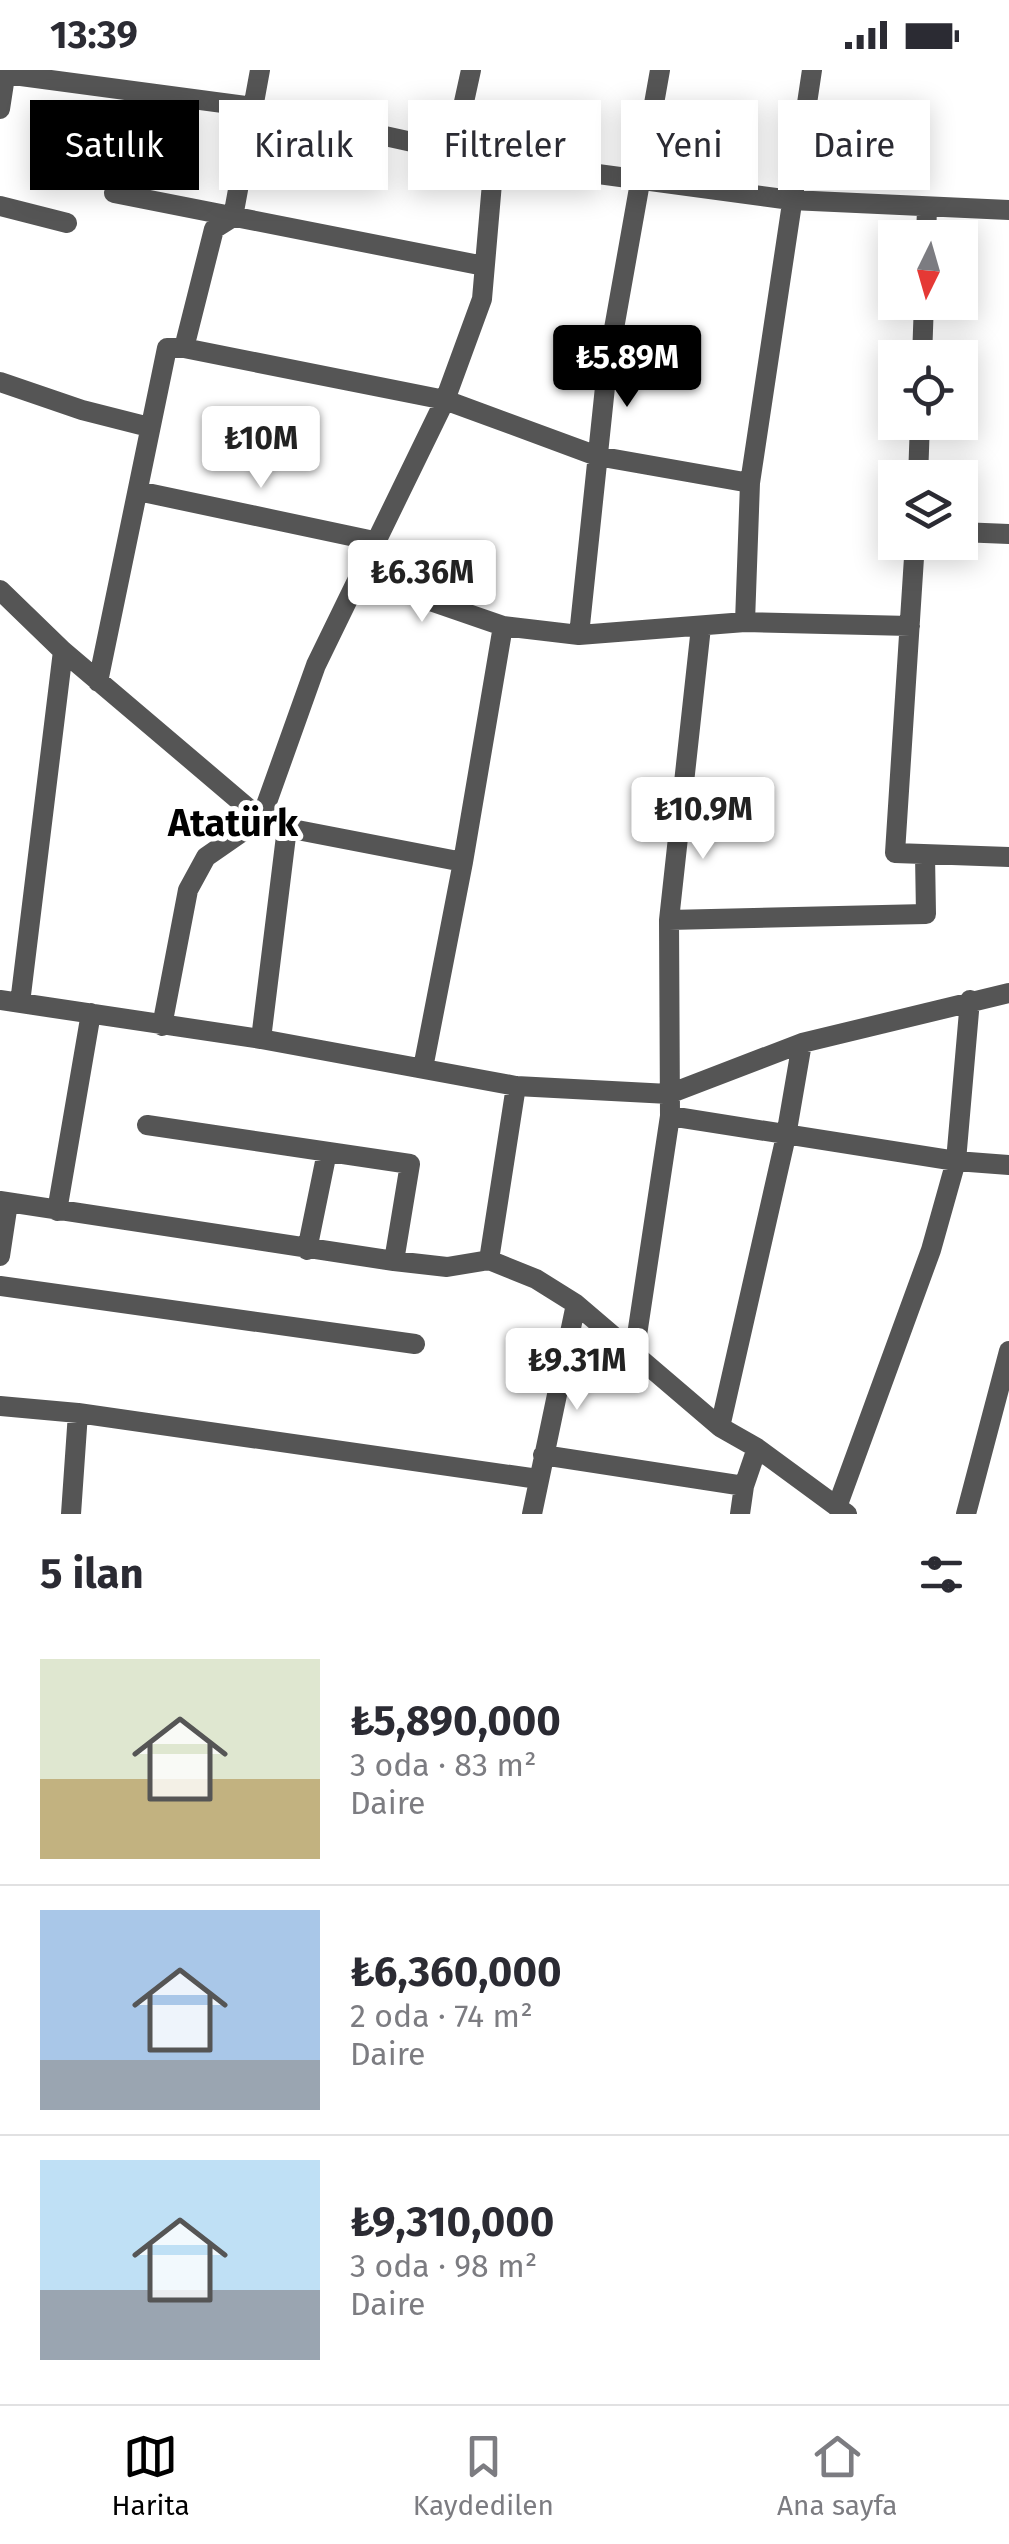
<!DOCTYPE html>
<html lang="tr">
<meta charset="utf-8">
<style>
body{margin:0;font-family:"Fira Sans",sans-serif;background:#f2f2f3;color:#2b2b33;height:100vh;display:flex;flex-direction:column;font-size:38px;white-space:nowrap}
*{box-sizing:border-box;margin:0}
p{font-size:32px;color:#7c7c81}
.icon{flex:none;width:55px;height:55px;fill:none;stroke:currentColor;stroke-width:2;stroke-linecap:round;stroke-linejoin:round}
.map{position:relative;height:1444px;overflow:hidden}
.panel{display:flex;flex-direction:column;background:#fff;flex:1}
.panel>*{flex:none}
.top-card{position:absolute;left:30px;top:30px;width:950px;height:90px;display:flex;gap:20px}
.needle{width:65px;rotate:185deg}
.fabs{position:absolute;left:878px;top:150px;display:grid;gap:20px}
.fabs a{display:grid;place-items:center;width:100px;height:100px;border-radius:0px;background:#fff;box-shadow:0 5px 25px #0003;font-size:50px}
.price{position:absolute;translate:-50% -85px;padding:0 22px;border-radius:10px;background:#fff;color:#222;font-size:32px;line-height:65px;filter:drop-shadow(0 2px 5px #0008)}
.price::after{content:'';position:absolute;left:50%;top:60px;width:30px;height:22px;margin-left:-15px;background:inherit;clip-path:polygon(0 0,100% 0,50% 100%)}
.price.selected{background:#000;color:#fff}
ul{padding:0;list-style:none}
li{display:flex;align-items:center;gap:30px;height:250px;padding:0 40px}
li+li{border-top:2px solid #e1e1e2}
li span{display:grid;place-items:center;flex:none;width:280px;height:200px;border-radius:0px;color:#555}
li>.icon{margin-inline-start:auto}
span .icon{width:120px;height:120px;fill:#fffc;stroke-width:1}
li b{font-size:42px}
h2{display:flex;justify-content:space-between;align-items:center;height:120px;padding:0 40px;font-size:42px}
.chip{padding:0 35px;border-radius:0px;background:#fff;box-shadow:0 5px 25px #0003;font-size:35px;line-height:90px}
.chip.selected{background:#000;color:#fff}
.status{display:flex;justify-content:space-between;align-items:center;height:70px;padding:0 50px;background:#fff;direction:ltr}
.status svg{height:28px;fill:currentColor}
.dock{display:flex;justify-content:space-around;align-items:center;height:140px;border-top:2px solid #e1e1e2;background:#fff;font-size:28px;color:#7c7c81}
.dock a{display:grid;justify-items:center;gap:5px}
.dock .selected{color:#000}
.map>svg:first-child{display:block}
.lines{fill:none;stroke-linecap:round;stroke-linejoin:round}
.street{stroke:#555;stroke-width:20}
.labels{text-anchor:middle;stroke-width:10;stroke-linejoin:round;paint-order:stroke}
.district-label{font-size:38px;font-weight:bold;fill:#000;stroke:#fff}
</style>
<div class="status"><b>13:39</b><svg viewBox="0 0 49 12"><path d="M0 12V9h3v3zM5 12V6h3v6zM10 12V3h3v9zM15 12V0h3v12zM26 1h20v11H26zM47 4h2v5h-2z"/></svg></div>
<div class="map">
<svg width="1009" height="1444" viewBox="0 0 1009 1444">
<rect width="100%" height="100%" fill="#fff"/>
<g class="lines">
<path class="street" d="M 6,4 L 253,37 L 494,90 L 791,130 L 1009,140
M 0,39 L 6,0
M 453,82 L 471,0
M 114,123 L 484,196
M 0,136 L 67,153
M 926,168 L 927,138
M 184,278 L 445,330 L 597,386 L 750,413
M 922,288 L 924,232
M 0,312 L 82,340 L 149,357
M 918,408 L 920,352
M 138,421 L 374,471
M 960,462 L 1009,464
M 915,472 L 895,783 L 1009,787
M 358,506 L 503,556 L 579,565 L 745,552 L 910,556
M 0,520 L 63,581 L 261,749 L 287,758 L 463,792
M 745,552 L 750,413 L 812,0
M 579,565 L 607,298 L 660,0
M 98,612 L 167,278 L 184,278 L 214,159 L 233,147 L 260,0
M 669,850 L 926,844 L 925,785
M 0,930 L 261,969 L 516,1016 L 669,1024 L 802,973 L 1009,923
M 20,933 L 63,581
M 162,956 L 188,820 L 206,787 L 261,749 L 316,595 L 445,330 L 482,229 L 494,90
M 261,969 L 287,758
M 423,998 L 463,792 L 503,556
M 670,1046 L 956,1091 L 1009,1095
M 147,1055 L 410,1094 L 394,1191
M 0,1131 L 394,1191 L 447,1197 L 489,1190 L 536,1209 L 576,1234 L 720,1357 L 757,1378 L 744,1416 L 740,1444
M 57,1141 L 91,943
M 307,1180 L 327,1082
M 0,1186 L 8,1133
M 489,1190 L 516,1016
M 0,1216 L 415,1274
M 634,1285 L 670,1046 L 669,850 L 701,557
M 0,1336 L 78,1343 L 538,1409
M 720,1357 L 786,1066 L 802,973
M 757,1378 L 847,1444
M 543,1385 L 744,1416
M 837,1437 L 931,1180 L 956,1091 L 970,930
M 71,1444 L 78,1343
M 532,1444 L 576,1234
M 966,1444 L 1009,1281"/>
</g>
<g class="labels">
<g class="district-label">
<text x="233" y="766">Atatürk</text>
</g>
</g>
</svg>
<div class="fabs">
<a><svg class="needle" viewBox="-14 -14 28 28"><path d="M0-13l5 13h-10z" fill="#e53935"/><path d="M0 13l5-13h-10z" fill="#7c7c81"/></svg></a>
<a><svg class="icon" aria-label="locate" viewBox="0 0 24 24"><circle cx="12" cy="12" r="6"/><path d="M12 2v4M12 18v4M2 12h4M18 12h4"/></svg></a>
<a><svg class="icon" aria-label="layers" viewBox="0 0 24 24"><path d="M12 4l9 5-9 5-9-5zM3 14l9 5 9-5"/></svg></a>
</div>
<b class="price selected" style="left:627px;top:340px">₺5.89M</b>
<b class="price" style="left:261px;top:421px">₺10M</b>
<b class="price" style="left:422px;top:555px">₺6.36M</b>
<b class="price" style="left:703px;top:792px">₺10.9M</b>
<b class="price" style="left:577px;top:1343px">₺9.31M</b>
<div class="top-card">
<a class="chip selected">Satılık</a>
<a class="chip">Kiralık</a>
<a class="chip">Filtreler</a>
<a class="chip">Yeni</a>
<a class="chip">Daire</a>
</div>
</div>
<section class="panel">
<h2>5 ilan<svg class="icon" aria-label="filters" viewBox="0 0 24 24"><path d="M4 7h16M4 17h16"/><circle cx="9" cy="7" r="2"/><circle cx="15" cy="17" r="2"/></svg></h2>
<ul>
<li><span style="background:linear-gradient(#dfe7d0 60%,#c2b280 0)"><svg class="icon" aria-label="home" viewBox="0 0 24 24"><path d="M3 11l9-7 9 7M6 9v11h12V9"/></svg></span><div><b>₺5,890,000</b><p>3 oda · 83 m²</p><p>Daire</p></div></li>
<li><span style="background:linear-gradient(#a9c7e8 75%,#9aa5b1 0)"><svg class="icon" aria-label="home" viewBox="0 0 24 24"><path d="M3 11l9-7 9 7M6 9v11h12V9"/></svg></span><div><b>₺6,360,000</b><p>2 oda · 74 m²</p><p>Daire</p></div></li>
<li><span style="background:linear-gradient(#bfe0f5 65%,#9aa5b1 0)"><svg class="icon" aria-label="home" viewBox="0 0 24 24"><path d="M3 11l9-7 9 7M6 9v11h12V9"/></svg></span><div><b>₺9,310,000</b><p>3 oda · 98 m²</p><p>Daire</p></div></li>
</ul>
</section>
<nav class="dock">
<a class="selected"><svg class="icon" aria-label="map" viewBox="0 0 24 24"><path d="M3 6l6-2 6 2 6-2v14l-6 2-6-2-6 2zM9 4v14M15 6v14"/></svg>Harita</a>
<a><svg class="icon" aria-label="saved" viewBox="0 0 24 24"><path d="M7 4h10v16l-5-4-5 4z"/></svg>Kaydedilen</a>
<a><svg class="icon" aria-label="home" viewBox="0 0 24 24"><path d="M3 11l9-7 9 7M6 9v11h12V9"/></svg>Ana sayfa</a>
</nav>
